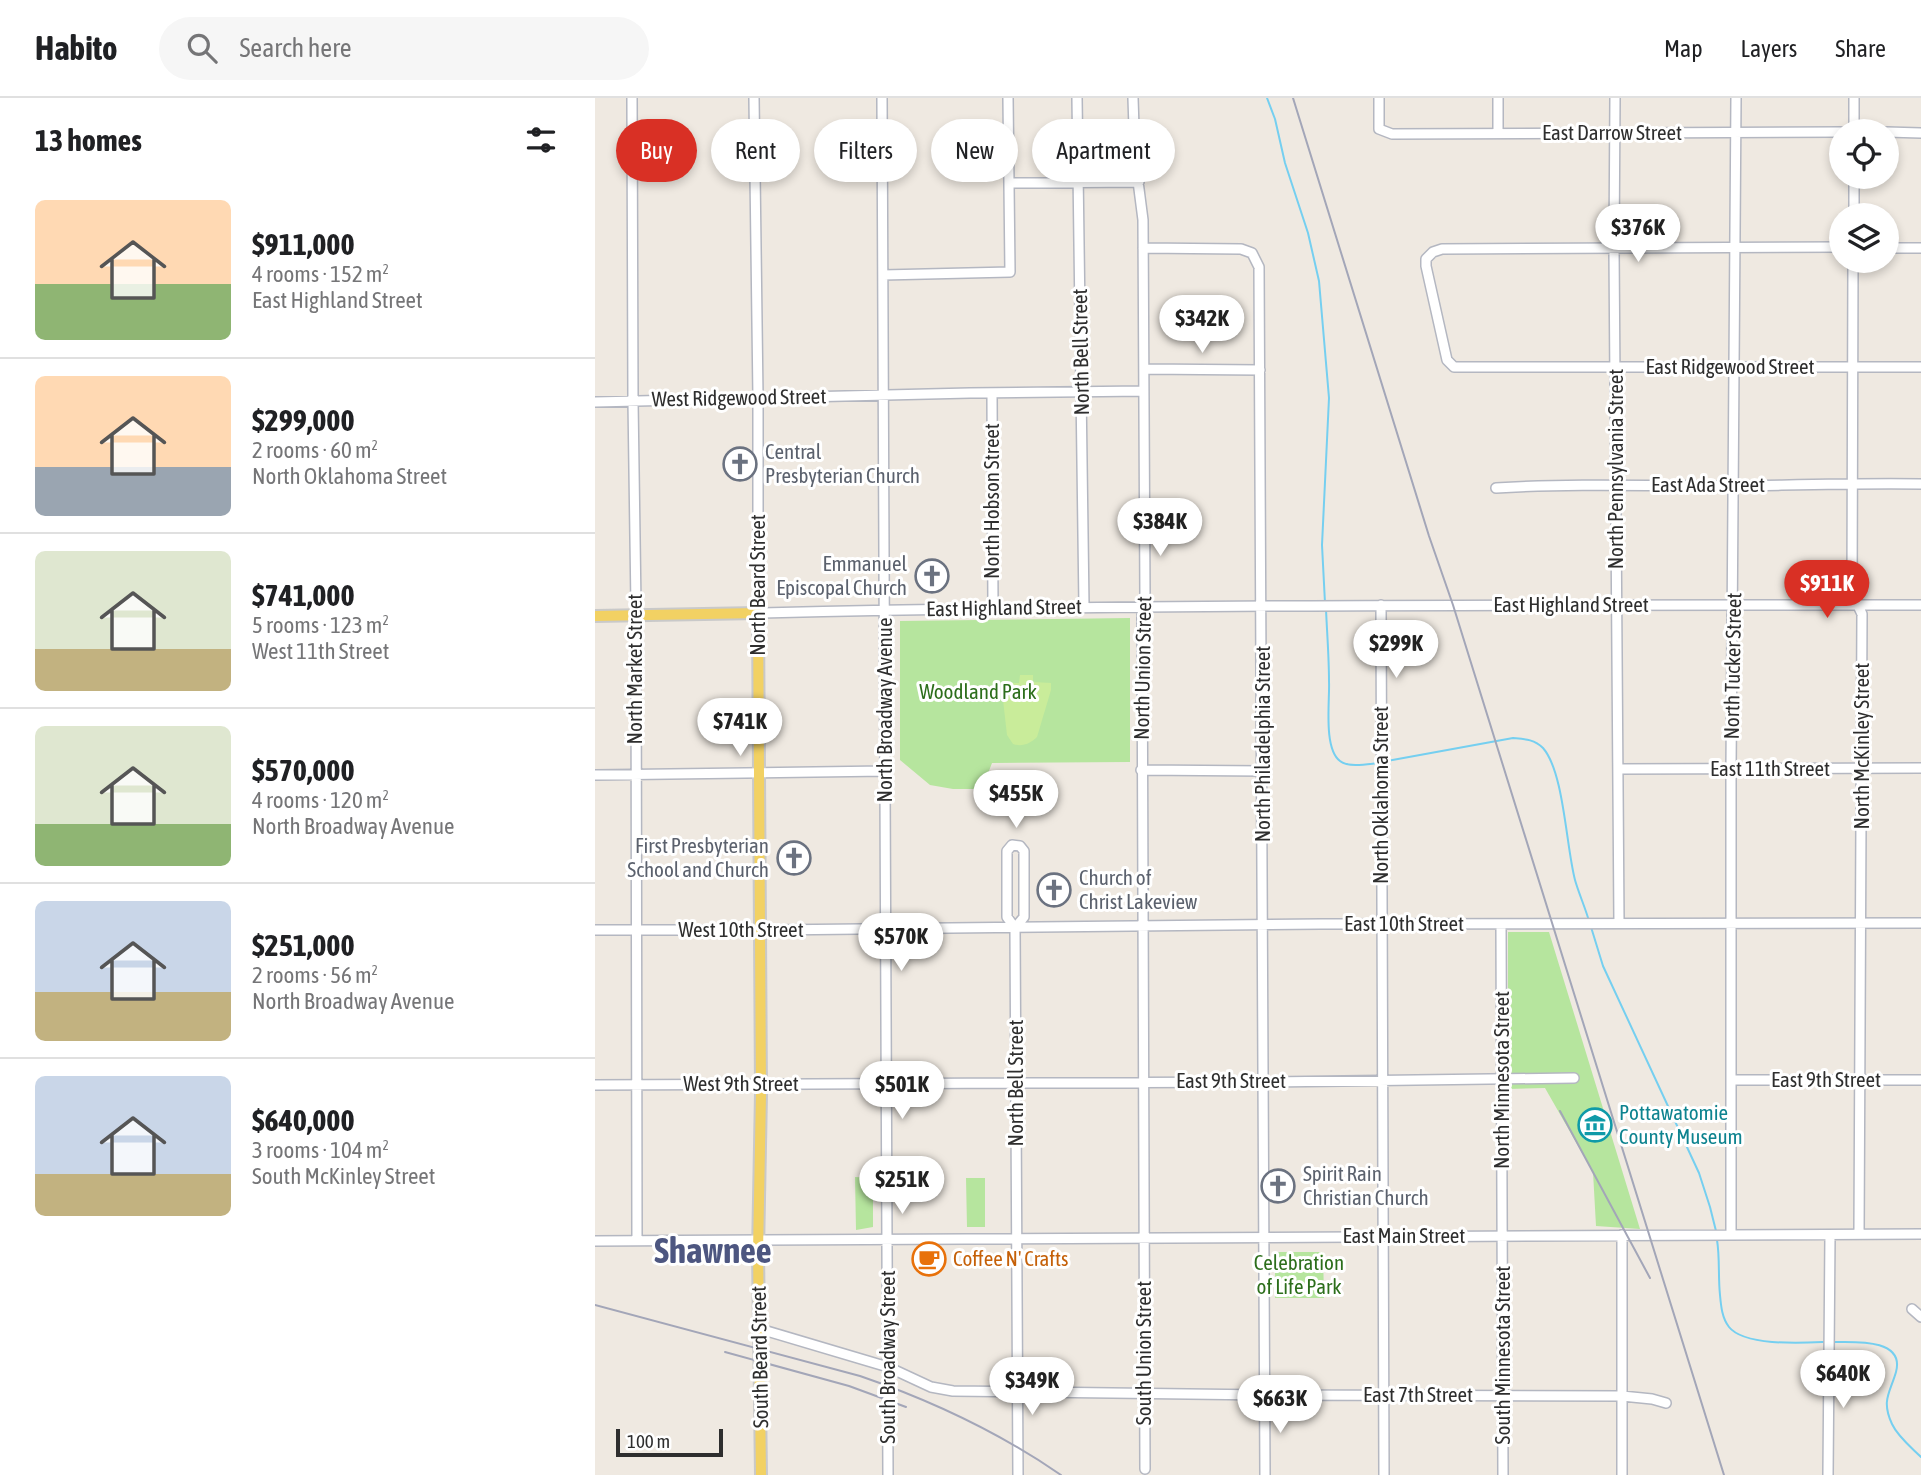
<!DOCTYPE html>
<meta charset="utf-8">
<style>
body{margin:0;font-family:"Asap Condensed",sans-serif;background:#f6f6f6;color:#202124;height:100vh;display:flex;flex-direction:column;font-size:26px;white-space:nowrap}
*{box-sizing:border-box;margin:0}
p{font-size:23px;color:#757577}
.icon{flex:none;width:38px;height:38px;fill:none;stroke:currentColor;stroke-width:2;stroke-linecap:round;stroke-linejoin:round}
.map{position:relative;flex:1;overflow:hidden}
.details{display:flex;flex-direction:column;background:#fff;width:595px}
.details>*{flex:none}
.top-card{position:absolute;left:21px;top:21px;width:665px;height:63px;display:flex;gap:14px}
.buttons{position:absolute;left:1234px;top:21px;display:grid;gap:14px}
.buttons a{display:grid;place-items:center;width:70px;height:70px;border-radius:50%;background:#fff;box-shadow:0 4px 10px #0003;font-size:35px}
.scale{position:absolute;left:21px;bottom:18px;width:107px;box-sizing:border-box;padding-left:7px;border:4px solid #2e2e2e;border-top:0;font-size:19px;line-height:24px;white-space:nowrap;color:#2e2e2e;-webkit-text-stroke:5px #fff;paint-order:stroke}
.price{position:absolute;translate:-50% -60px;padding:0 16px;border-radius:24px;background:#fff;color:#222;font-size:23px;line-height:46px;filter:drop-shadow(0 2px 4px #0008)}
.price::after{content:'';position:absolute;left:50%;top:42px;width:21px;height:16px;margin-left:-10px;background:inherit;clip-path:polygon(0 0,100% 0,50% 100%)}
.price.selected{background:#d93025;color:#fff}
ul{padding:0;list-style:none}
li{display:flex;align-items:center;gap:21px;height:175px;padding:0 35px}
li+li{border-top:2px solid #e0e0e0}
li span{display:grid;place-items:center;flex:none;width:196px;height:140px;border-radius:10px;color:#555}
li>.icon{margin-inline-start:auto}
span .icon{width:84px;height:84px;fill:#fffc;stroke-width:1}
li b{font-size:30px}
h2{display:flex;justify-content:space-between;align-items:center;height:84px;padding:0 35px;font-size:30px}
.chip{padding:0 24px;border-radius:32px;background:#fff;box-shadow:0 4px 10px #0003;font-size:24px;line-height:63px}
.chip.selected{background:#d93025;color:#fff}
header{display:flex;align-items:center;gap:42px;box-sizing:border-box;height:98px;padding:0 35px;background:#fff;border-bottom:2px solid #e0e0e0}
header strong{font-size:33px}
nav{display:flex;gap:38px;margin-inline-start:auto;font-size:24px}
.search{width:490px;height:63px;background:#f6f6f6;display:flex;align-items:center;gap:18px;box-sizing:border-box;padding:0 24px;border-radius:38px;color:#757577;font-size:26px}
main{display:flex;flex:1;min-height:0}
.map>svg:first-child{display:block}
.green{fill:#b6e59e}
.pitch{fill:#c9ec9a}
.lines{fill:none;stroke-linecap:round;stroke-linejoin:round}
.stream{stroke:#75cff0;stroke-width:2}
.minor-casing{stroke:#b4b7c1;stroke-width:12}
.major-casing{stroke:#c9c9c9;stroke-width:14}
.minor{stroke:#fff;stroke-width:9}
.major{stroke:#f2d163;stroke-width:10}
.rail{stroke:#a3a6b8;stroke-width:2}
.labels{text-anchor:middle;stroke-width:6;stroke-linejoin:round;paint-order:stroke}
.street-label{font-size:21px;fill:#2e2e2e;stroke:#fff}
.worship-label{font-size:21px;fill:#5b616d;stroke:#fff;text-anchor:start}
.park-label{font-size:21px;fill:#2c6e1b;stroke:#fff}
.culture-label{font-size:21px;fill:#0d838f;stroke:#fff;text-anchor:start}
.food-label{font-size:21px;fill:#c56008;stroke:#fff;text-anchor:start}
.town-label{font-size:35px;font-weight:bold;fill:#4d5680;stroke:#fff}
</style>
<header>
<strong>Habito</strong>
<div class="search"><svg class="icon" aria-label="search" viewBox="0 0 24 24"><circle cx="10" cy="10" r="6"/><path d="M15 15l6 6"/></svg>Search here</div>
<nav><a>Map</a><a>Layers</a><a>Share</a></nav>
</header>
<main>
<section class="details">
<h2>13 homes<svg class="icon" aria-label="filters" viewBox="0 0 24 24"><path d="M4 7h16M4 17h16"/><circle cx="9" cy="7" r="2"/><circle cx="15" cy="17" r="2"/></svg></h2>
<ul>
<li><span style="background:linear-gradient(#ffd9b3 60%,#8fb573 0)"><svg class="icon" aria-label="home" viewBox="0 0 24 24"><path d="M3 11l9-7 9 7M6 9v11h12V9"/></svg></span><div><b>$911,000</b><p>4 rooms · 152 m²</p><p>East Highland Street</p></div></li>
<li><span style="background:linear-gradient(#ffd9b3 65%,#9aa5b1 0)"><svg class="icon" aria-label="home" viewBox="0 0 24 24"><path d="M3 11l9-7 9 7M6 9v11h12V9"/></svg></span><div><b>$299,000</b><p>2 rooms · 60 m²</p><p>North Oklahoma Street</p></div></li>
<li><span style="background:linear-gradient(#dfe7d0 70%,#c2b280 0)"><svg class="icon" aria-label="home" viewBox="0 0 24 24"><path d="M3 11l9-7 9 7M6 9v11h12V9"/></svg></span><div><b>$741,000</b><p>5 rooms · 123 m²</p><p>West 11th Street</p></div></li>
<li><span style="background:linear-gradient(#dfe7d0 70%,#8fb573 0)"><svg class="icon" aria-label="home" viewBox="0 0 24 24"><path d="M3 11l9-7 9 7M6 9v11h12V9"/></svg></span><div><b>$570,000</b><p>4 rooms · 120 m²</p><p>North Broadway Avenue</p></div></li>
<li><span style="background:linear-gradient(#c9d6e8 65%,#c2b280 0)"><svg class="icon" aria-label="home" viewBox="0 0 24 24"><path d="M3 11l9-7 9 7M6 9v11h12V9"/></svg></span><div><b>$251,000</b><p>2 rooms · 56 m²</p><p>North Broadway Avenue</p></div></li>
<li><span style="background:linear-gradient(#c9d6e8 70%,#c2b280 0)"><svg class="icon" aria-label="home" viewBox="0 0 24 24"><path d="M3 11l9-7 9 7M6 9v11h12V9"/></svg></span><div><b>$640,000</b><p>3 rooms · 104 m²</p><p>South McKinley Street</p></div></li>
</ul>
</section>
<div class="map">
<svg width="1326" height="1377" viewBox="0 0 1326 1377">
<rect width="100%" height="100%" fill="#efe9e1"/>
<path class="green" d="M 535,520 L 535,664 L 397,665 L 387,691 L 358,691 L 335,687 L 305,662 L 305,523 Z
M 913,834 L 954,834 L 1045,1131 L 1001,1128 L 998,1074 L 950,990 L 913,991 Z
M 260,1079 L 278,1080 L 278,1129 L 261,1132 Z
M 371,1080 L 390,1080 L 390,1129 L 372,1129 Z
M 680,1154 L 728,1154 L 729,1200 L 680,1200 Z"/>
<path class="pitch" d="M 425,577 L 438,577 L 438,584 L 456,585 L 456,592 L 442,639 C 435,646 427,649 418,646 L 412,637 L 407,593 L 407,585 L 424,585 Z"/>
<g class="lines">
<path class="stream" d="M 672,0 L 680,21 L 690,65 L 713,135 L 724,183 L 734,300 L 727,447 L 730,505
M 731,511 C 732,535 734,559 734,583 C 735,602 728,650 745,663 C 754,670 773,666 783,665
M 792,663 L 918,640 C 929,641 939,641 948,650 C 969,674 971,748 980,782 C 984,796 990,809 994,823
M 996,829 L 1008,868 L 1104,1075 L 1115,1109 L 1121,1133
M 1122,1142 C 1125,1160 1123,1179 1125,1197 C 1126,1208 1127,1220 1134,1229 C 1149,1248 1206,1245 1229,1244
M 1238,1244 C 1259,1244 1310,1240 1301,1274 C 1295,1295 1286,1302 1297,1326 C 1303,1339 1316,1349 1326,1359"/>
<defs>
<path id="minor" d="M 37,0 L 38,303 L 41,508 L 42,1142
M 159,0 L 163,299 L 163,515 C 551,506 938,507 1326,507
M 287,0 L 293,1377
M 482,0 L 489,509
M 538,0 L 540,60 L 548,122 L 550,500 L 547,518 L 550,1371
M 784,0 L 784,31 L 797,36 L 1246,34
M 903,0 L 903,35
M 1020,0 L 1019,151 L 1024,825
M 1259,0 L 1259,33
M 1292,34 L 1326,35
M 414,85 L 544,84
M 1259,117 L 1259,79
M 1246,149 L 847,151 L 838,154 L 831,161 L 831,168 L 852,262 L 859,269 L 1326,269
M 548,150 L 646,151 L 657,155 L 664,169 L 670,1377
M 1292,150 L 1326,150
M 1258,163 L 1257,495 L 1267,516 L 1264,1136
M 288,177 L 415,174 L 413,0
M 549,271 L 665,272
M 397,295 L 398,511
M 0,304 L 375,295 L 549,293
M 901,390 C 980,385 1060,388 1140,388 C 1202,387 1264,385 1326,386
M 786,507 L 789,1377
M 1023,671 L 1326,670
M 546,672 L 668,673
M 0,677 L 290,673
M 906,826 L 908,1377
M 420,830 L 412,819 L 412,753 L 417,747 L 425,748 L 429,753 L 429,819 L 420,830 L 423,1377
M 0,832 L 175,832 L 726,826 L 1326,825
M 1137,982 L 1326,982
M 0,987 L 669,984 L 979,980
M 1136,1136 L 1136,671 L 1141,0
M 0,1143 L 1326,1136
M 1317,1211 L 1326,1219
M 165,1231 L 293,1269 L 336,1289 L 358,1293 L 670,1297 L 1027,1298 L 1057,1301 L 1071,1305
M 1027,1377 L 1027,1137
M 1233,1377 L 1235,1137"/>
<path id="major" d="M 0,518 L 163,515 L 166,995 L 163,1154 L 166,1377"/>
</defs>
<use href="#minor" class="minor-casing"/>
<use href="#major" class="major-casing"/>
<use href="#minor" class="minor"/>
<use href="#major" class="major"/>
<path class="rail" d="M 698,0 L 834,438 L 858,507 L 1129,1377
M 965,1013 L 1055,1180
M 0,1207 L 265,1278 C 335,1302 405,1335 466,1377
M 130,1254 L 254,1288 L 311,1309"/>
</g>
<defs>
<symbol id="church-ring" viewBox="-11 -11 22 22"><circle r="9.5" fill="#fff" stroke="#6b7280" stroke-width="1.5"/><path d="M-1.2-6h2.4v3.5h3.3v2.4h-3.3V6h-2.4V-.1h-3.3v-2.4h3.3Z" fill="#6b7280"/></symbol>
<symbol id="museum-ring" viewBox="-11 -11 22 22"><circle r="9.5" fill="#fff" stroke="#0f9aa8" stroke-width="1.5"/><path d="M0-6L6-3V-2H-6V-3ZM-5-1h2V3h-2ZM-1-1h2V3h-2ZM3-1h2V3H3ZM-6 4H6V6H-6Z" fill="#0f9aa8"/></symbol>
<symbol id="cafe-ring" viewBox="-11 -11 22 22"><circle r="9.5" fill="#fff" stroke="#e8710a" stroke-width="1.5"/><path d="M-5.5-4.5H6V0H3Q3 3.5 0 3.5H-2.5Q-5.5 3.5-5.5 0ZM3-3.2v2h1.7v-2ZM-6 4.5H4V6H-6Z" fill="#e8710a"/></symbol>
</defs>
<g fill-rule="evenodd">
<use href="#church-ring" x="126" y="347" width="38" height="38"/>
<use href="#church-ring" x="318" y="459" width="38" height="38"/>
<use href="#church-ring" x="180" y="741" width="38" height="38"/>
<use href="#church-ring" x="440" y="773" width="38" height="38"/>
<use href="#museum-ring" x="981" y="1008" width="38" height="38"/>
<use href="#church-ring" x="664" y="1069" width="38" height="38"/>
<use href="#cafe-ring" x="315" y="1142" width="38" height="38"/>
</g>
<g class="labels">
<g class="street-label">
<text x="1017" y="42">East Darrow Street</text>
<text transform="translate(486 254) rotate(-91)" y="7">North Bell Street</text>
<text x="1135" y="276">East Ridgewood Street</text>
<text transform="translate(144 300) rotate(-1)" y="7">West Ridgewood Street</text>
<text transform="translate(1021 371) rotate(-90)" y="7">North Pennsylvania Street</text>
<text x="1113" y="394">East Ada Street</text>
<text transform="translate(397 403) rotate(-90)" y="7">North Hobson Street</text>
<text transform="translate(163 487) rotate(-90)" y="7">North Beard Street</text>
<text x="976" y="514">East Highland Street</text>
<text transform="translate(409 510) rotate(-1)" y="7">East Highland Street</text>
<text transform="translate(1138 568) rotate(-89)" y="7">North Tucker Street</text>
<text transform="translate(548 570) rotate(-89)" y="7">North Union Street</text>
<text transform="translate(40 571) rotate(-90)" y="7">North Market Street</text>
<text transform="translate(290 612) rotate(-90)" y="7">North Broadway Avenue</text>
<text transform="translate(668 646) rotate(-90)" y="7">North Philadelphia Street</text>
<text transform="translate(1267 648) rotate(-90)" y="7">North McKinley Street</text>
<text x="1175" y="678">East 11th Street</text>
<text transform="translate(786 697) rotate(-90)" y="7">North Oklahoma Street</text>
<text x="809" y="833">East 10th Street</text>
<text x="146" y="839">West 10th Street</text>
<text transform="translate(907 982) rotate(-90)" y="7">North Minnesota Street</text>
<text x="1231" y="989">East 9th Street</text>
<text x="636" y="990">East 9th Street</text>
<text transform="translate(421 985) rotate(-90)" y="7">North Bell Street</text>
<text x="146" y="993">West 9th Street</text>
<text x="809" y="1145">East Main Street</text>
<text transform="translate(549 1255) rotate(-90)" y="7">South Union Street</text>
<text transform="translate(908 1257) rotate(-90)" y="7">South Minnesota Street</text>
<text transform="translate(165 1259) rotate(-91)" y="7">South Beard Street</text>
<text transform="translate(293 1259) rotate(-90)" y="7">South Broadway Street</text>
<text x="823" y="1304">East 7th Street</text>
</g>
<g class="worship-label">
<text x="170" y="361">Central<tspan x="170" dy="24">Presbyterian Church</tspan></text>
<text x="312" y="473" text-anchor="end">Emmanuel<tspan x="312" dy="24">Episcopal Church</tspan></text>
<text x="174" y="755" text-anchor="end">First Presbyterian<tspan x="174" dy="24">School and Church</tspan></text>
<text x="484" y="787">Church of<tspan x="484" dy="24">Christ Lakeview</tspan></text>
<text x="708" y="1083">Spirit Rain<tspan x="708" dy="24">Christian Church</tspan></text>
</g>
<g class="park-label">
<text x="383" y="601">Woodland Park</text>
<text x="704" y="1172">Celebration<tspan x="704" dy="24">of Life Park</tspan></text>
</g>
<g class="culture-label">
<text x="1024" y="1022">Pottawatomie<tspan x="1024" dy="24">County Museum</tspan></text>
</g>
<g class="food-label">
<text x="358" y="1168">Coffee N' Crafts</text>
</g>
<g class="town-label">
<text x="118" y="1165">Shawnee</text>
</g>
</g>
</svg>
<div class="buttons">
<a><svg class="icon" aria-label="locate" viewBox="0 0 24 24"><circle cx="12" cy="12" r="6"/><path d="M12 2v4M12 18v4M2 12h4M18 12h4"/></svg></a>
<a><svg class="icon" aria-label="layers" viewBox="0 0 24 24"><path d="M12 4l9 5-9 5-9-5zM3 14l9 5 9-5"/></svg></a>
</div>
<div class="scale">100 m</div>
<b class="price" style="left:1043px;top:166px">$376K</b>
<b class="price" style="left:607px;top:257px">$342K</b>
<b class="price" style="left:565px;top:460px">$384K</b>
<b class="price selected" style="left:1232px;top:522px">$911K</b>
<b class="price" style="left:801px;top:582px">$299K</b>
<b class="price" style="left:145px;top:660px">$741K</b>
<b class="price" style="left:421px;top:732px">$455K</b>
<b class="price" style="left:306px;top:875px">$570K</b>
<b class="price" style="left:307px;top:1023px">$501K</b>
<b class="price" style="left:307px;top:1118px">$251K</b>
<b class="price" style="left:1248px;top:1312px">$640K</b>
<b class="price" style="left:437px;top:1319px">$349K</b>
<b class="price" style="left:685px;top:1337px">$663K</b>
<div class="top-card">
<a class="chip selected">Buy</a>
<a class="chip">Rent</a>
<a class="chip">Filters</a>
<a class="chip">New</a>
<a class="chip">Apartment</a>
</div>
</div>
</main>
